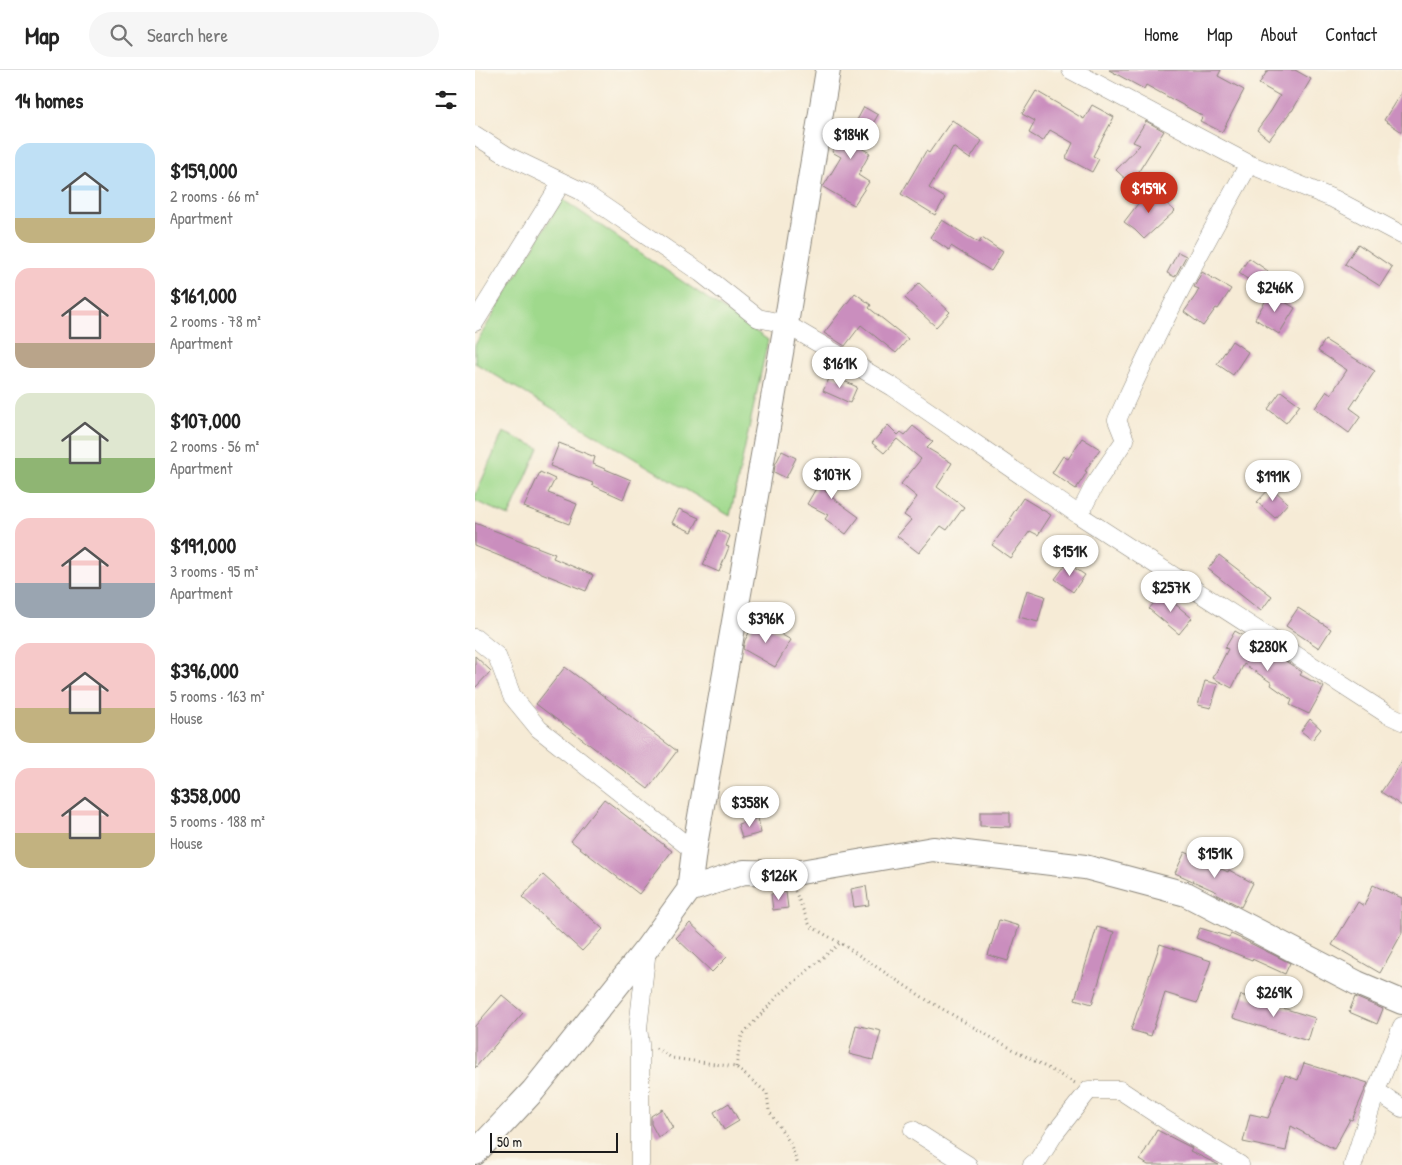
<!DOCTYPE html>
<meta charset="utf-8">
<style>
body{margin:0;font-family:"Patrick Hand",sans-serif;background:#f6f6f6;color:#222;height:100vh;display:flex;flex-direction:column;font-size:19px;white-space:nowrap}
*{box-sizing:border-box;margin:0}
p{font-size:16px;color:#767676}
.icon{flex:none;width:28px;height:28px;fill:none;stroke:currentColor;stroke-width:2;stroke-linecap:round;stroke-linejoin:round}
.map{position:relative;flex:1;overflow:hidden}
.details{display:flex;flex-direction:column;background:#fff;width:475px}
.details>*{flex:none}
.scale{position:absolute;left:15px;bottom:12px;width:128px;box-sizing:border-box;padding-left:5px;border:2px solid #1c1c1c;border-top:0;font-size:14px;line-height:18px;white-space:nowrap;color:#1c1c1c;-webkit-text-stroke:4px #fbf7ec;paint-order:stroke}
.price{position:absolute;translate:-50% -42px;padding:0 11px;border-radius:18px;background:#fff;color:#222;font-size:16px;line-height:32px;filter:drop-shadow(0 1px 2px #0008)}
.price::after{content:'';position:absolute;left:50%;top:30px;width:15px;height:11px;margin-left:-8px;background:inherit;clip-path:polygon(0 0,100% 0,50% 100%)}
.price.selected{background:#c8321e;color:#fff}
ul{padding:0;list-style:none}
li{display:flex;align-items:center;gap:15px;height:125px;padding:0 15px}
li span{display:grid;place-items:center;flex:none;width:140px;height:100px;border-radius:15px;color:#555}
li>.icon{margin-inline-start:auto}
span .icon{width:60px;height:60px;fill:#fffc;stroke-width:1}
li b{font-size:21px}
h2{display:flex;justify-content:space-between;align-items:center;height:60px;padding:0 15px;font-size:21px}
header{display:flex;align-items:center;gap:30px;box-sizing:border-box;height:70px;padding:0 25px;background:#fff;border-bottom:1px solid #e0e0e0}
header strong{font-size:24px}
nav{display:flex;gap:28px;margin-inline-start:auto;font-size:18px}
.search{width:350px;height:45px;background:#f6f6f6;display:flex;align-items:center;gap:12px;box-sizing:border-box;padding:0 18px;border-radius:28px;color:#767676;font-size:19px}
main{display:flex;flex:1;min-height:0}
.map>svg:first-child{display:block}
.garden{fill:#9fd98c;stroke:#5e7a54}
.building{fill:#ca8ebe}
.lines{fill:none;stroke-linecap:round;stroke-linejoin:round}
.street-casing{stroke:#898479;stroke-width:19}
.secondary-casing{stroke:#898479;stroke-width:26}
.path{stroke:#898479;stroke-width:3;stroke-dasharray:1 4;stroke-linecap:butt}
.street{stroke:#fff;stroke-width:18}
.secondary{stroke:#fff;stroke-width:24}
</style>
<header>
<strong>Map</strong>
<div class="search"><svg class="icon" aria-label="search" viewBox="0 0 24 24"><circle cx="10" cy="10" r="6"/><path d="M15 15l6 6"/></svg>Search here</div>
<nav><a>Home</a><a>Map</a><a>About</a><a>Contact</a></nav>
</header>
<main>
<section class="details">
<h2>14 homes<svg class="icon" aria-label="filters" viewBox="0 0 24 24"><path d="M4 7h16M4 17h16"/><circle cx="9" cy="7" r="2"/><circle cx="15" cy="17" r="2"/></svg></h2>
<ul>
<li><span style="background:linear-gradient(#bfe0f5 75%,#c2b280 0)"><svg class="icon" aria-label="home" viewBox="0 0 24 24"><path d="M3 11l9-7 9 7M6 9v11h12V9"/></svg></span><div><b>$159,000</b><p>2 rooms · 66 m²</p><p>Apartment</p></div></li>
<li><span style="background:linear-gradient(#f6c9c9 75%,#b9a48a 0)"><svg class="icon" aria-label="home" viewBox="0 0 24 24"><path d="M3 11l9-7 9 7M6 9v11h12V9"/></svg></span><div><b>$161,000</b><p>2 rooms · 78 m²</p><p>Apartment</p></div></li>
<li><span style="background:linear-gradient(#dfe7d0 65%,#8fb573 0)"><svg class="icon" aria-label="home" viewBox="0 0 24 24"><path d="M3 11l9-7 9 7M6 9v11h12V9"/></svg></span><div><b>$107,000</b><p>2 rooms · 56 m²</p><p>Apartment</p></div></li>
<li><span style="background:linear-gradient(#f6c9c9 65%,#9aa5b1 0)"><svg class="icon" aria-label="home" viewBox="0 0 24 24"><path d="M3 11l9-7 9 7M6 9v11h12V9"/></svg></span><div><b>$191,000</b><p>3 rooms · 95 m²</p><p>Apartment</p></div></li>
<li><span style="background:linear-gradient(#f6c9c9 65%,#c2b280 0)"><svg class="icon" aria-label="home" viewBox="0 0 24 24"><path d="M3 11l9-7 9 7M6 9v11h12V9"/></svg></span><div><b>$396,000</b><p>5 rooms · 163 m²</p><p>House</p></div></li>
<li><span style="background:linear-gradient(#f6c9c9 65%,#c2b280 0)"><svg class="icon" aria-label="home" viewBox="0 0 24 24"><path d="M3 11l9-7 9 7M6 9v11h12V9"/></svg></span><div><b>$358,000</b><p>5 rooms · 188 m²</p><p>House</p></div></li>
</ul>
</section>
<div class="map">
<svg width="927" height="1095" viewBox="0 0 927 1095">
<rect width="100%" height="100%" fill="#fbf7ec"/>
<filter id="ink" filterUnits="userSpaceOnUse"><feTurbulence type="fractalNoise" baseFrequency=".02" numOctaves="2"/><feDisplacementMap in="SourceGraphic" scale="10" xChannelSelector="R" yChannelSelector="G"/><feConvolveMatrix kernelMatrix="1 2 1 2 8 2 1 2 1" color-interpolation-filters="sRGB"/></filter>
<filter id="wash" filterUnits="userSpaceOnUse"><feTurbulence type="fractalNoise" baseFrequency=".0096" numOctaves="4" result="noise"/><feDisplacementMap in="SourceGraphic" scale="20" xChannelSelector="R" yChannelSelector="G"/><feGaussianBlur stdDeviation="1.12" result="paint"/><feColorMatrix in="noise" values="0 0 0 0 0 0 0 0 0 0 0 0 0 0 0 0 0 1.4 0 .05"/><feComposite in="paint" operator="in"/></filter>
<g filter="url(#wash)">
<rect width="100%" height="100%" fill="#f6ebd6"/>
<path class="garden" d="M 87,129 L 293,270 L 255,446 L 0,293 L 0,275 Z
M 28,362 L 64,378 L 34,446 L 0,431 L 0,426 Z"/>
<g id="blocks">
<path class="building" d="M 634,0 L 746,0 L 743,6 L 769,20 L 747,62 L 725,51 L 728,46 L 671,15 L 669,19 Z
M 793,0 L 820,0 L 836,9 L 817,41 L 816,41 L 794,70 L 782,60 L 796,41 L 805,26 L 784,14 Z
M 561,21 L 609,49 L 617,35 L 639,47 L 618,86 L 624,89 L 617,102 L 591,88 L 598,73 L 575,60 L 568,71 L 554,63 L 560,51 L 547,44 Z
M 927,21 L 927,62 L 909,50 Z
M 389,37 L 403,45 L 384,77 L 395,83 L 383,105 L 394,112 L 379,135 L 348,117 L 366,87 L 357,82 L 365,67 L 368,68 L 378,53 L 380,54 Z
M 477,50 L 507,71 L 495,89 L 478,77 L 454,118 L 470,128 L 460,145 L 426,124 L 451,81 L 454,83 Z
M 671,51 L 689,61 L 664,101 L 668,104 L 657,115 L 641,100 L 665,75 L 658,72 Z
M 675,118 L 700,141 L 669,169 L 660,160 L 649,152 Z
M 467,150 L 504,173 L 507,168 L 528,182 L 516,201 L 476,176 L 474,180 L 455,167 Z
M 883,174 L 917,197 L 905,216 L 870,194 Z
M 703,182 L 711,186 L 700,207 L 692,203 Z
M 774,188 L 793,201 L 782,216 L 764,203 Z
M 727,202 L 756,219 L 743,239 L 741,238 L 728,256 L 709,242 L 721,225 L 724,219 L 719,217 Z
M 444,213 L 475,242 L 461,257 L 430,228 Z
M 380,223 L 396,235 L 394,238 L 433,269 L 421,283 L 386,255 L 370,276 L 349,263 Z
M 795,223 L 820,238 L 804,264 L 780,249 Z
M 850,270 L 900,301 L 875,338 L 886,346 L 874,363 L 840,338 L 852,321 L 856,324 L 872,300 L 843,281 Z
M 757,271 L 773,282 L 758,305 L 742,294 Z
M 356,305 L 382,317 L 375,333 L 348,321 Z
M 806,321 L 825,335 L 811,353 L 793,339 Z
M 413,355 L 423,365 L 426,362 L 430,365 L 438,356 L 458,372 L 452,378 L 477,393 L 462,417 L 489,437 L 472,460 L 466,456 L 444,483 L 422,466 L 436,450 L 429,445 L 442,427 L 426,414 L 446,389 L 422,369 L 409,383 L 397,373 Z
M 607,368 L 625,379 L 610,401 L 612,402 L 601,419 L 577,403 L 588,386 L 593,389 Z
M 84,373 L 120,387 L 118,394 L 156,410 L 148,429 L 117,415 L 118,413 L 75,396 Z
M 307,381 L 321,388 L 311,408 L 299,402 L 300,395 Z
M 357,388 L 370,400 L 350,421 L 356,424 L 355,426 L 384,447 L 371,464 L 350,449 L 353,445 L 332,434 L 351,401 L 348,398 Z
M 65,402 L 80,409 L 73,423 L 102,434 L 94,454 L 49,437 Z
M 796,417 L 813,433 L 800,448 L 782,432 Z
M 548,428 L 576,445 L 563,465 L 555,461 L 535,488 L 517,475 L 537,449 L 535,448 Z
M 204,439 L 224,448 L 217,462 L 197,453 Z
M 0,453 L 80,484 L 78,488 L 118,505 L 111,521 L 0,476 Z
M 243,460 L 255,466 L 251,476 L 254,477 L 244,502 L 228,495 Z
M 744,485 L 797,526 L 786,541 L 733,499 Z
M 592,493 L 610,505 L 598,522 L 580,509 Z
M 552,520 L 570,526 L 563,552 L 544,547 Z
M 687,523 L 717,548 L 704,564 L 674,539 Z
M 823,538 L 856,559 L 844,578 L 811,556 Z
M 281,550 L 316,570 L 300,597 L 268,579 L 270,570 Z
M 760,561 L 794,580 L 827,602 L 825,605 L 849,617 L 834,644 L 815,635 L 817,630 L 796,615 L 797,613 L 769,594 L 757,618 L 738,608 L 753,579 L 750,578 Z
M 0,586 L 16,601 L 0,618 Z
M 90,597 L 202,681 L 173,719 L 61,634 Z
M 730,611 L 743,614 L 736,638 L 723,635 Z
M 835,649 L 846,659 L 837,670 L 826,661 Z
M 927,691 L 927,736 L 906,722 Z
M 129,729 L 197,781 L 164,824 L 96,771 Z
M 505,742 L 535,742 L 535,757 L 505,756 Z
M 283,748 L 286,763 L 267,768 L 263,754 Z
M 710,782 L 753,802 L 754,800 L 778,813 L 766,837 L 741,824 L 742,822 L 700,803 Z
M 68,805 L 128,859 L 107,881 L 47,827 Z
M 898,815 L 927,828 L 927,863 L 905,903 L 857,875 L 883,832 L 889,836 Z
M 391,816 L 394,835 L 379,837 L 376,819 Z
M 311,822 L 313,838 L 298,840 L 296,824 Z
M 524,850 L 544,856 L 533,891 L 513,885 Z
M 215,853 L 252,887 L 237,902 L 201,868 Z
M 622,857 L 639,862 L 617,934 L 600,929 Z
M 725,858 L 754,867 L 756,864 L 769,870 L 815,893 L 810,904 L 777,889 L 777,890 L 721,868 Z
M 685,874 L 736,891 L 722,933 L 690,923 L 676,966 L 656,960 Z
M 27,925 L 48,943 L 0,998 L 0,956 Z
M 766,925 L 840,948 L 833,971 L 758,948 Z
M 880,927 L 908,939 L 902,954 L 874,942 Z
M 381,955 L 406,961 L 398,990 L 374,984 Z
M 829,993 L 893,1013 L 877,1050 L 875,1049 L 859,1079 L 816,1056 L 811,1081 L 768,1072 L 775,1044 L 793,1048 L 810,1005 L 823,1010 Z
M 254,1033 L 264,1051 L 249,1060 L 239,1042 Z
M 187,1039 L 198,1058 L 183,1067 L 176,1054 L 176,1046 Z
M 682,1060 L 717,1078 L 715,1081 L 744,1095 L 673,1095 L 665,1090 Z"/>
</g>
</g>
<g filter="url(#ink)">
<use href="#blocks" fill-opacity="0" stroke="#898479" stroke-width="1"/>
<g class="lines">
<defs>
<path id="street" d="M 596,0 L 774,94 L 859,129 L 927,165
M 0,65 L 31,85 L 106,121 L 226,203 L 283,248 L 311,254 L 418,317 L 604,445 L 912,644 L 927,651
M 0,252 L 87,112
M 604,445 L 620,414 L 650,370 L 642,350 C 681,262 727,178 774,94
M 0,568 L 22,586 L 37,626 L 64,659 L 219,781
M 901,1021 L 927,1038
M 438,1060 L 493,1095
M 165,1095 L 165,974 L 163,958 L 172,879
M 557,1095 L 563,1090 L 580,1063 L 614,1020 L 645,1020 L 689,1049 L 765,1095
M 878,1095 L 901,1021 L 927,956"/>
<path id="secondary" d="M 214,820 L 219,781 L 311,254 L 353,0
M 0,1083 L 58,1021 L 172,878 L 214,820 L 269,802 L 320,803 L 458,779 L 610,797 L 711,824 L 882,913 L 927,932"/>
</defs>
<use href="#street" class="street-casing"/>
<use href="#secondary" class="secondary-casing"/>
<path class="path" d="M 320,821 L 335,856 L 365,873 L 452,930 L 519,969 L 600,1013
M 181,978 L 197,988 L 261,997 L 292,1023 L 294,1041 L 315,1073 L 323,1095
M 261,997 L 267,965 L 303,926 L 365,873"/>
<use href="#street" class="street"/>
<use href="#secondary" class="secondary"/>
</g>
</g>
</svg>
<div class="scale">50 m</div>
<b class="price" style="left:376px;top:90px">$184K</b>
<b class="price selected" style="left:674px;top:144px">$159K</b>
<b class="price" style="left:800px;top:243px">$246K</b>
<b class="price" style="left:365px;top:319px">$161K</b>
<b class="price" style="left:357px;top:430px">$107K</b>
<b class="price" style="left:798px;top:432px">$191K</b>
<b class="price" style="left:595px;top:507px">$151K</b>
<b class="price" style="left:696px;top:543px">$257K</b>
<b class="price" style="left:291px;top:574px">$396K</b>
<b class="price" style="left:793px;top:602px">$280K</b>
<b class="price" style="left:275px;top:758px">$358K</b>
<b class="price" style="left:740px;top:809px">$151K</b>
<b class="price" style="left:304px;top:831px">$126K</b>
<b class="price" style="left:799px;top:948px">$269K</b>
</div>
</main>
